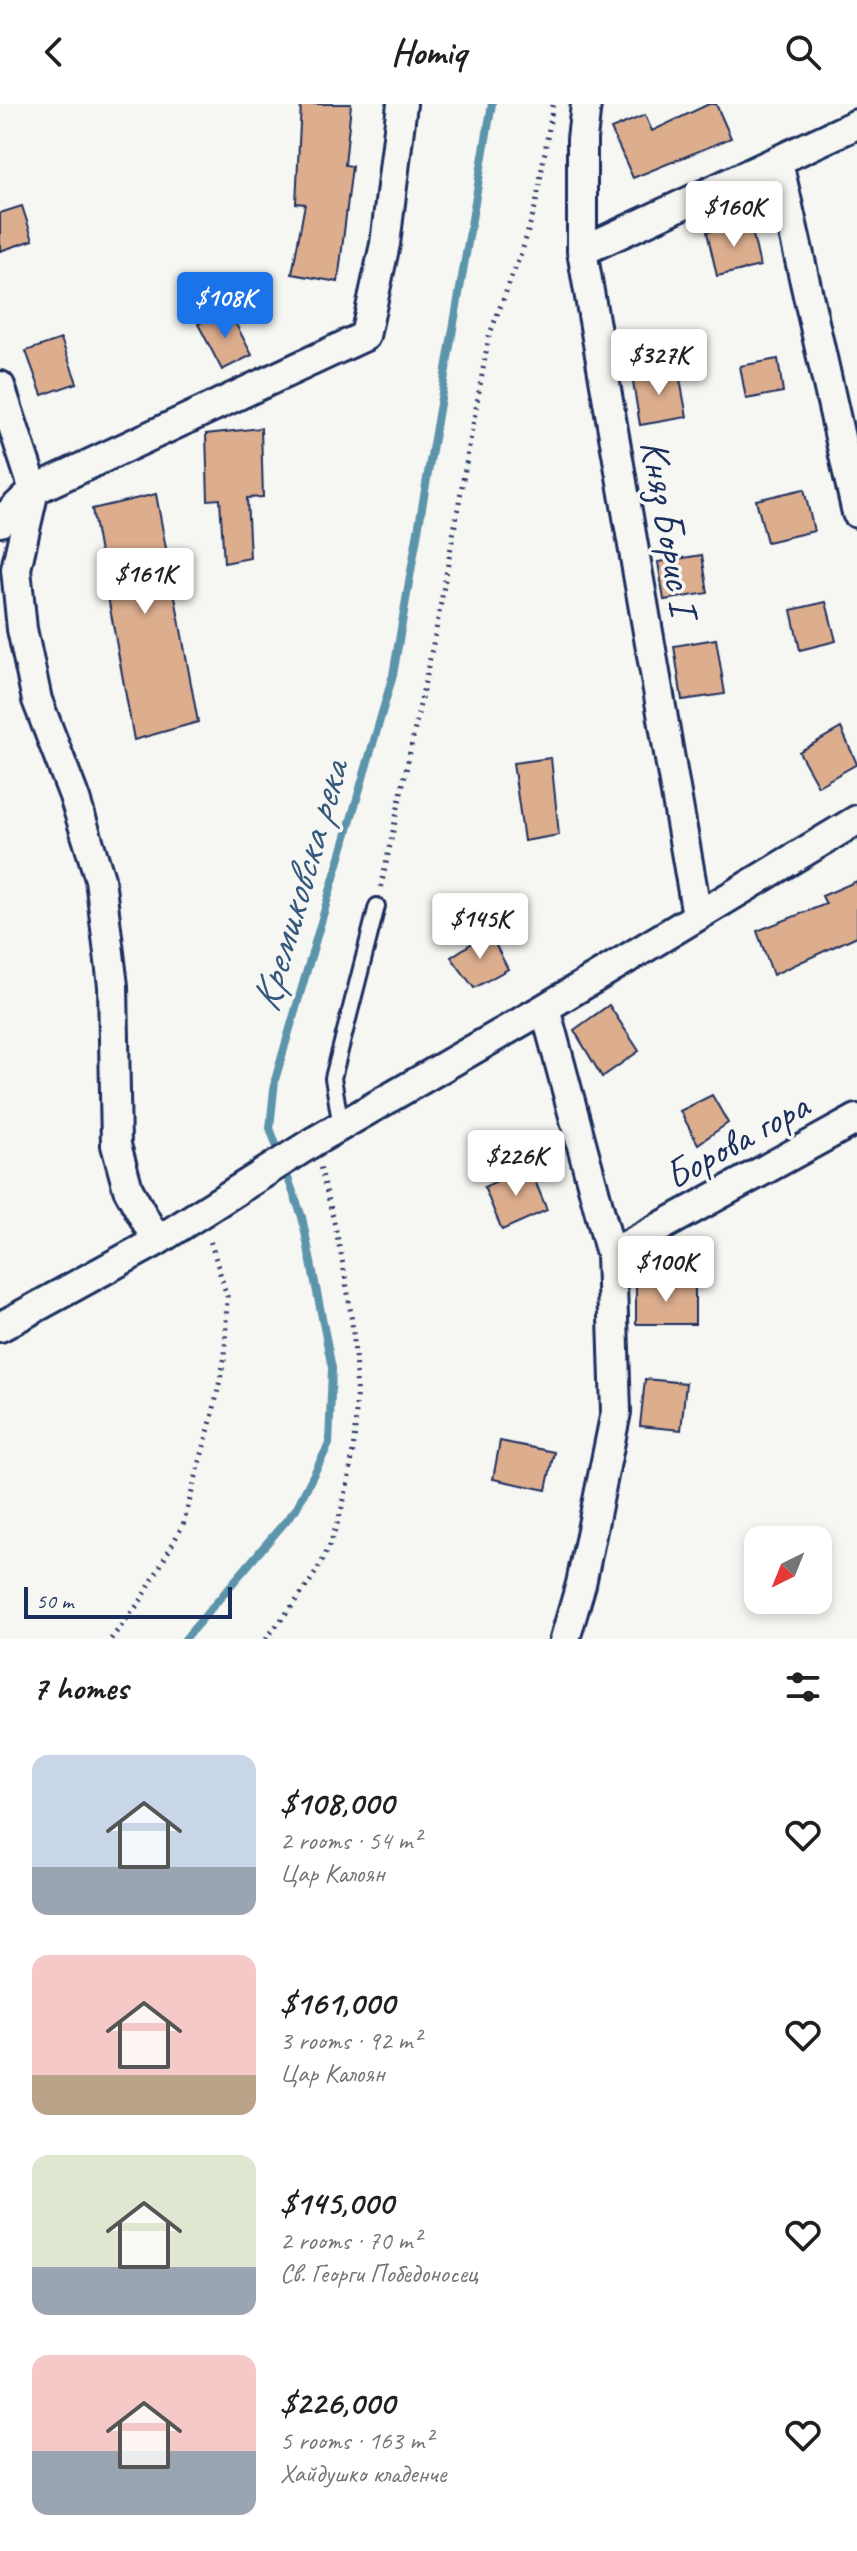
<!DOCTYPE html>
<meta charset="utf-8">
<style>
body{margin:0;font-family:Caveat,sans-serif;background:#f2f2f2;color:#202124;height:100vh;display:flex;flex-direction:column;font-size:30px;white-space:nowrap}
*{box-sizing:border-box;margin:0}
p{font-size:26px;color:#757577}
.icon{flex:none;width:44px;height:44px;fill:none;stroke:currentColor;stroke-width:2;stroke-linecap:round;stroke-linejoin:round}
.map{position:relative;height:1535px;overflow:hidden}
.drawer{display:flex;flex-direction:column;background:#fff;flex:1}
.drawer>*{flex:none}
.needle{width:52px;rotate:223deg}
.controls{position:absolute;left:744px;top:1422px;display:grid;gap:16px}
.controls a{display:grid;place-items:center;width:88px;height:88px;border-radius:16px;background:#fff;box-shadow:0 4px 12px #0003;font-size:40px}
.scale{position:absolute;left:24px;bottom:20px;width:208px;box-sizing:border-box;padding-left:8px;border:4px solid #1b2f5e;border-top:0;font-size:22px;line-height:28px;white-space:nowrap;color:#1b2f5e;-webkit-text-stroke:6px #f6f6f2;paint-order:stroke}
.price{position:absolute;translate:-50% -68px;padding:0 18px;border-radius:8px;background:#fff;color:#222;font-size:26px;line-height:52px;filter:drop-shadow(0 2px 4px #0008)}
.price::after{content:'';position:absolute;left:50%;top:48px;width:24px;height:18px;margin-left:-12px;background:inherit;clip-path:polygon(0 0,100% 0,50% 100%)}
.price.on{background:#1a73e8;color:#fff}
ul{padding:0;list-style:none}
li{display:flex;align-items:center;gap:24px;height:200px;padding:0 32px}
li span{display:grid;place-items:center;flex:none;width:224px;height:160px;border-radius:16px;color:#555}
li>.icon{margin-inline-start:auto}
span .icon{width:96px;height:96px;fill:#fffc;stroke-width:1}
li b{font-size:34px}
h2{display:flex;justify-content:space-between;align-items:center;height:96px;padding:0 32px;font-size:34px}
header{display:flex;justify-content:space-between;align-items:center;height:104px;padding:0 32px;background:#fff;font-size:36px;font-weight:700}
.map>svg:first-child{display:block}
.lines{fill:none;stroke-linecap:round;stroke-linejoin:round}
.stream{stroke:#5b94ab;stroke-width:8}
.building{fill:#ddae8e;stroke:#1b2f5e;stroke-width:2}
.service-casing{stroke:#1b2f5e;stroke-width:20}
.minor-casing{stroke:#1b2f5e;stroke-width:34}
.path{stroke:#1b2f5e;stroke-width:5;stroke-dasharray:2 6;stroke-linecap:butt}
.service{stroke:#f6f6f2;stroke-width:14}
.minor{stroke:#f6f6f2;stroke-width:28}
.labels{text-anchor:middle;stroke-width:7;stroke-linejoin:round;paint-order:stroke}
.street-label{font-size:40px;fill:#1b2f5e;stroke:#f6f6f2}
.water-label{font-size:42px;font-style:italic;fill:#36597e;stroke:#f6f6f2}
</style>
<header><svg class="icon" aria-label="back" viewBox="0 0 24 24"><path d="M15 5l-7 7 7 7"/></svg>Homiq<svg class="icon" aria-label="search" viewBox="0 0 24 24"><circle cx="10" cy="10" r="6"/><path d="M15 15l6 6"/></svg></header>
<div class="map">
<svg width="857" height="1535" viewBox="0 0 857 1535">
<rect width="100%" height="100%" fill="#f6f6f2"/>
<filter id="ink" filterUnits="userSpaceOnUse"><feTurbulence type="fractalNoise" baseFrequency=".0125" numOctaves="2"/><feDisplacementMap in="SourceGraphic" scale="16" xChannelSelector="R" yChannelSelector="G"/><feConvolveMatrix kernelMatrix="1 2 1 2 8 2 1 2 1" color-interpolation-filters="sRGB"/></filter>
<g filter="url(#ink)">
<g class="lines">
<path class="stream" d="M 185,1535 L 296,1405 L 329,1340 L 332,1264 L 302,1113 L 270,1024 L 275,976 L 393,571 L 492,0"/>
</g>
<path class="building" d="M 301,0 L 351,0 L 345,61 L 352,62 L 338,178 L 292,170 L 305,100 L 296,99 Z
M 709,0 L 716,0 L 731,34 L 633,74 L 611,25 L 645,11 L 652,27 Z
M 22,102 L 33,136 L 0,147 L 0,109 Z
M 750,118 L 760,162 L 717,172 L 707,128 Z
M 228,205 L 252,251 L 222,266 L 198,220 Z
M 61,235 L 77,279 L 42,291 L 26,247 Z
M 778,255 L 783,288 L 746,295 L 740,262 Z
M 678,264 L 687,313 L 640,321 L 632,272 Z
M 261,324 L 263,393 L 247,394 L 250,454 L 224,459 L 220,395 L 208,396 L 206,330 Z
M 804,385 L 814,427 L 767,438 L 756,396 Z
M 156,390 L 198,618 L 134,636 L 92,405 Z
M 702,451 L 708,489 L 664,496 L 658,458 Z
M 826,498 L 836,537 L 800,546 L 791,506 Z
M 716,535 L 725,590 L 682,596 L 674,542 Z
M 841,624 L 857,660 L 818,682 L 799,648 Z
M 551,654 L 559,731 L 524,737 L 513,659 Z
M 857,777 L 857,832 L 773,871 L 757,827 L 826,800 L 822,792 Z
M 489,828 L 508,865 L 474,884 L 451,853 Z
M 609,901 L 639,947 L 602,973 L 574,926 Z
M 712,991 L 728,1019 L 698,1040 L 680,1007 Z
M 529,1062 L 547,1106 L 502,1126 L 484,1083 Z
M 636,1180 L 695,1180 L 695,1220 L 636,1220 Z
M 645,1275 L 686,1279 L 681,1326 L 640,1322 Z
M 500,1337 L 554,1348 L 546,1386 L 493,1375 Z"/>
<g class="lines">
<defs>
<path id="service" d="M 341,1023 L 333,974 L 377,802"/>
<path id="minor" d="M 586,0 L 582,35 L 582,147 L 697,811
M 778,58 L 857,409
M 582,147 L 857,20
M 0,282 L 34,386
M 34,386 L 16,465 L 22,525 L 37,596 L 74,692 L 100,775 L 113,882 L 116,1041 L 128,1085 L 157,1137
M 0,418 L 34,386 L 365,232 L 385,140 L 402,0
M 545,904 L 611,1150 L 616,1308 L 581,1480 L 565,1535
M 611,1150 L 857,1015
M 0,1223 L 157,1137 L 313,1038 L 545,904 L 857,716"/>
</defs>
<use href="#service" class="service-casing"/>
<use href="#minor" class="minor-casing"/>
<path class="path" d="M 381,783 L 436,526 L 489,232 L 523,144 L 536,100 L 553,0
M 111,1535 L 142,1495 L 183,1421 L 213,1309 L 225,1252 L 227,1192 L 209,1133
M 266,1535 C 287,1508 315,1476 328,1445 C 378,1321 353,1186 320,1062"/>
<use href="#service" class="service"/>
<use href="#minor" class="minor"/>
</g>
</g>
<g class="labels">
<g class="street-label">
<text transform="translate(670 423) rotate(80)" y="14">Княз Борис I</text>
<text transform="translate(736 1036) rotate(-29)" y="14">Борова гора</text>
</g>
<g class="water-label">
<text transform="translate(298 782) rotate(-74)" y="15">Кремиковска река</text>
</g>
</g>
</svg>
<div class="controls">
<a><svg class="needle" viewBox="-14 -14 28 28"><path d="M0-13l5 13h-10z" fill="#e53935"/><path d="M0 13l5-13h-10z" fill="#757577"/></svg></a>
</div>
<div class="scale">50 m</div>
<b class="price" style="left:734px;top:145px">$160K</b>
<b class="price on" style="left:225px;top:236px">$108K</b>
<b class="price" style="left:659px;top:293px">$327K</b>
<b class="price" style="left:145px;top:512px">$161K</b>
<b class="price" style="left:480px;top:857px">$145K</b>
<b class="price" style="left:516px;top:1094px">$226K</b>
<b class="price" style="left:666px;top:1200px">$100K</b>
</div>
<section class="drawer">
<h2>7 homes<svg class="icon" aria-label="filters" viewBox="0 0 24 24"><path d="M4 7h16M4 17h16"/><circle cx="9" cy="7" r="2"/><circle cx="15" cy="17" r="2"/></svg></h2>
<ul>
<li><span style="background:linear-gradient(#c9d6e8 70%,#9aa5b1 0)"><svg class="icon" aria-label="home" viewBox="0 0 24 24"><path d="M3 11l9-7 9 7M6 9v11h12V9"/></svg></span><div><b>$108,000</b><p>2 rooms · 54 m²</p><p>Цар Калоян</p></div><svg class="icon" aria-label="heart" viewBox="0 0 24 24"><path d="M12 20l-8-8c-3-5 5-10 8-4 3-6 11-1 8 4z"/></svg></li>
<li><span style="background:linear-gradient(#f6c9c9 75%,#b9a48a 0)"><svg class="icon" aria-label="home" viewBox="0 0 24 24"><path d="M3 11l9-7 9 7M6 9v11h12V9"/></svg></span><div><b>$161,000</b><p>3 rooms · 92 m²</p><p>Цар Калоян</p></div><svg class="icon" aria-label="heart" viewBox="0 0 24 24"><path d="M12 20l-8-8c-3-5 5-10 8-4 3-6 11-1 8 4z"/></svg></li>
<li><span style="background:linear-gradient(#dfe7d0 70%,#9aa5b1 0)"><svg class="icon" aria-label="home" viewBox="0 0 24 24"><path d="M3 11l9-7 9 7M6 9v11h12V9"/></svg></span><div><b>$145,000</b><p>2 rooms · 70 m²</p><p>Св. Георги Победоносец</p></div><svg class="icon" aria-label="heart" viewBox="0 0 24 24"><path d="M12 20l-8-8c-3-5 5-10 8-4 3-6 11-1 8 4z"/></svg></li>
<li><span style="background:linear-gradient(#f6c9c9 60%,#9aa5b1 0)"><svg class="icon" aria-label="home" viewBox="0 0 24 24"><path d="M3 11l9-7 9 7M6 9v11h12V9"/></svg></span><div><b>$226,000</b><p>5 rooms · 163 m²</p><p>Хайдушко кладенче</p></div><svg class="icon" aria-label="heart" viewBox="0 0 24 24"><path d="M12 20l-8-8c-3-5 5-10 8-4 3-6 11-1 8 4z"/></svg></li>
</ul>
</section>
